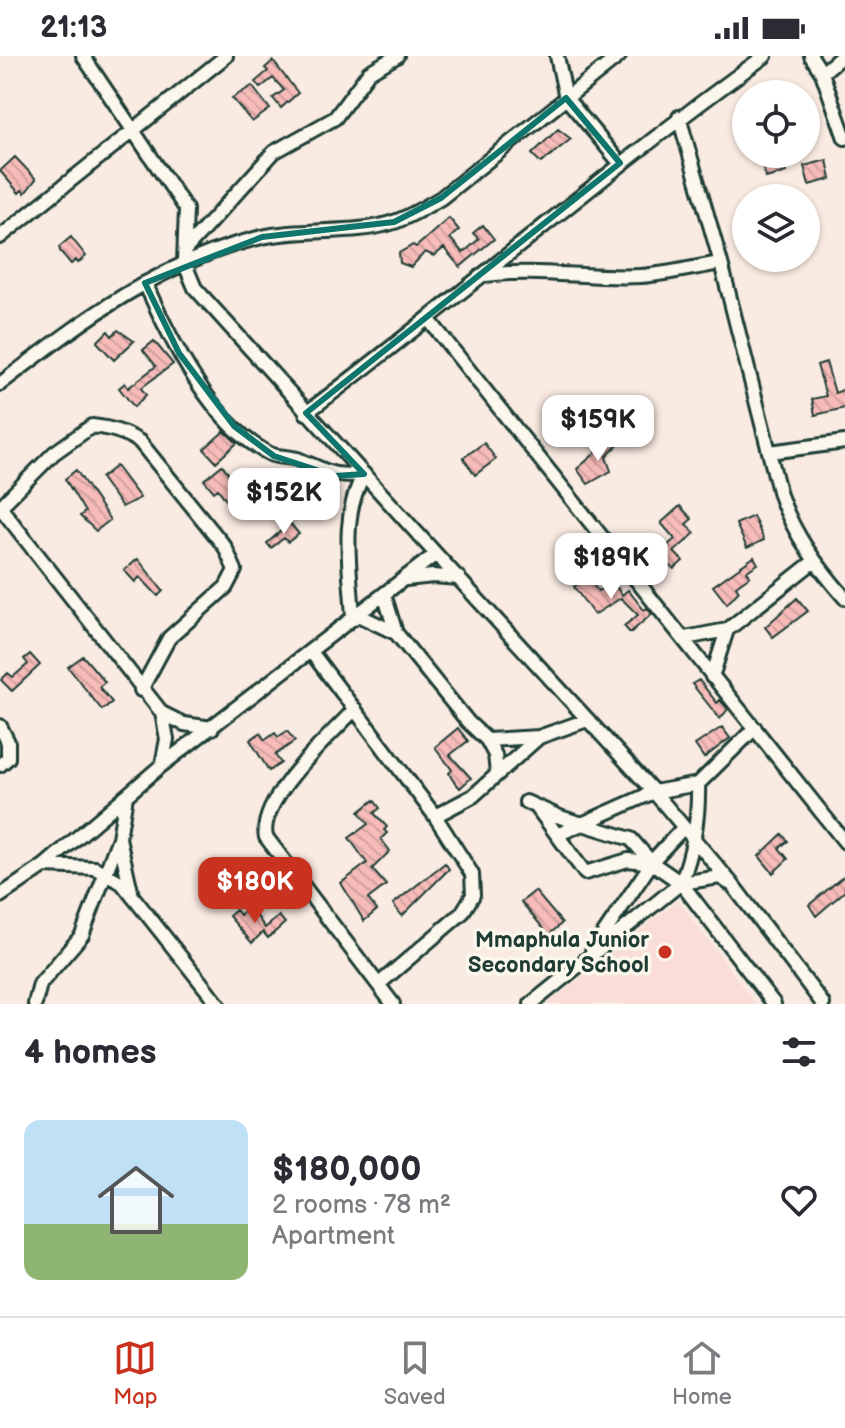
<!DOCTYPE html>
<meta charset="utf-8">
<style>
body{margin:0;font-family:"Balsamiq Sans",sans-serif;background:#f7f7f7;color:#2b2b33;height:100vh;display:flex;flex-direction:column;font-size:30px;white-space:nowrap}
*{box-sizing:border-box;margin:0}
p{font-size:26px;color:#7c7c81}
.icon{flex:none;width:44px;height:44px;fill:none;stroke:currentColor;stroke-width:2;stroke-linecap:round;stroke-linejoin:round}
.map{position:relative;height:948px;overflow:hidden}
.details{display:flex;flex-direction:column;background:#fff;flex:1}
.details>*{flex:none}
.fabs{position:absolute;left:732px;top:24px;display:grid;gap:16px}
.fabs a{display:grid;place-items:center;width:88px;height:88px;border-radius:50%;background:#fff;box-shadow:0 2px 6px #0004;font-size:40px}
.price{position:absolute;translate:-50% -68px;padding:0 18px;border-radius:16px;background:#fff;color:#222;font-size:26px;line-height:52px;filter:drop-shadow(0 2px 4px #0008)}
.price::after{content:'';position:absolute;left:50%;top:48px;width:24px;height:18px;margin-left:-12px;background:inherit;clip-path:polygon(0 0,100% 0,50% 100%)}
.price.active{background:#c8321e;color:#fff}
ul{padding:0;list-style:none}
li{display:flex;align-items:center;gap:24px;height:200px;padding:0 24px}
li+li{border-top:2px solid #e1e1e2}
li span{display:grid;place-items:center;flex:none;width:224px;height:160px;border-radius:16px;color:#555}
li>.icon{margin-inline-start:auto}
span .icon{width:96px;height:96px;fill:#fffc;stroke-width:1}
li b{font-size:34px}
h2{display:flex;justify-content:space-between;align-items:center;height:96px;padding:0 24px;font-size:34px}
.status{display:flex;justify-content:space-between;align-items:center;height:56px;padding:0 40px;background:#fff;direction:ltr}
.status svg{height:22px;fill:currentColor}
.tabs{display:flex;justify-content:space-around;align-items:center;height:112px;border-top:2px solid #e1e1e2;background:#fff;font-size:22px;color:#7c7c81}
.tabs a{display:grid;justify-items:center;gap:4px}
.tabs .active{color:#c8321e}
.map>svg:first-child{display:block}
.built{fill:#f9ddd6}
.building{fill:url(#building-back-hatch);stroke:#1f3d34;stroke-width:2}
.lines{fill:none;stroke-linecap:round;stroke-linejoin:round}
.minor-casing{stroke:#1f3d34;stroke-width:18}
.minor{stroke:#fbf7ec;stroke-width:12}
.marked{fill:none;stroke:#0f766e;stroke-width:6;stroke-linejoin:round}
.poi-dot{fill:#c8321e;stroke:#fbf7ec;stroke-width:3}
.labels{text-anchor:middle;stroke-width:7;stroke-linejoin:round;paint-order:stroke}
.poi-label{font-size:22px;font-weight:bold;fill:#1f3d34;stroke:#fbf7ec;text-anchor:end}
</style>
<div class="status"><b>21:13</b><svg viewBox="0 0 49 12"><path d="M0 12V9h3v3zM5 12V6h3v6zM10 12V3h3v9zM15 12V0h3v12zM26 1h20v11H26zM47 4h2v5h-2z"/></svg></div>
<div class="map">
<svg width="845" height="948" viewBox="0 0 845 948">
<defs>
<pattern id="building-back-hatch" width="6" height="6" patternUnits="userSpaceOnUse" patternTransform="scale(2)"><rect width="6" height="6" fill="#f7bbb9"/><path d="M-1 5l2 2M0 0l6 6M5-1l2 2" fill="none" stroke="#d3a2a0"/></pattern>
</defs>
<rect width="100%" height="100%" fill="#faebe2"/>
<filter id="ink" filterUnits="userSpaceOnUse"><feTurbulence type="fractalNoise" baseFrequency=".0125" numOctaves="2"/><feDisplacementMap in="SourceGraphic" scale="16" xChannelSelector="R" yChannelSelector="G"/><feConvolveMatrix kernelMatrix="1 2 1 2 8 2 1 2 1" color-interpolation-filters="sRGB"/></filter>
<g filter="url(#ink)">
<path class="built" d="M 678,845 L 756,948 L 547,948 Z"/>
<path class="building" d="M 273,5 L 298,37 L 281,52 L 273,42 L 284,34 L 273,22 L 260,32 L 255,26 L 268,15 L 265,12 Z
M 252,30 L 270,53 L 252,66 L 232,42 Z
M 558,73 L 571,83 L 541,107 L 532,98 Z
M 759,98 L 781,98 L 786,116 L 766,122 Z
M 15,101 L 36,123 L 25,137 L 22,134 L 19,137 L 0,115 Z
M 827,104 L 831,123 L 809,129 L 804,110 Z
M 449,162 L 459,174 L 450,182 L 463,197 L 479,183 L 473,177 L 483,169 L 494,183 L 460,211 L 444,192 L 434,200 L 425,196 L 411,211 L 400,207 L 399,197 L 413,189 L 416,191 Z
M 71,181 L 86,200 L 78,207 L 76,204 L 71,208 L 60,195 L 59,191 Z
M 118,274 L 134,285 L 114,304 L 97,286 L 108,275 L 112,280 Z
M 154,285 L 173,308 L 141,332 L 146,339 L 134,351 L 119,332 L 125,327 L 128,332 L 156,310 L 143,294 Z
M 826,306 L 835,337 L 845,333 L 845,352 L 815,359 L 812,343 L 826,340 L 817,309 Z
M 590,346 L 601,357 L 592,365 L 584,363 L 556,386 L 549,373 L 568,359 L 569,365 Z
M 224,375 L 237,387 L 216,406 L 204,393 Z
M 615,380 L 621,386 L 606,401 L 611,415 L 588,428 L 577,413 Z
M 484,387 L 496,403 L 475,419 L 463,402 Z
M 222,409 L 245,440 L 231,451 L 218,433 L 214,436 L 204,424 Z
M 116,410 L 140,442 L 122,451 L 101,422 Z
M 76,414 L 110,464 L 96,475 L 80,460 L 85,456 L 65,423 Z
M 680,450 L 692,463 L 686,468 L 695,477 L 674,496 L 683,505 L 674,513 L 671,510 L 660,511 L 655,505 L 660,501 L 658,498 L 675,483 L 661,467 Z
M 753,460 L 764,484 L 747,492 L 736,468 Z
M 290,467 L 299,478 L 288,486 L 284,482 L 271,492 L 267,487 Z
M 754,501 L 758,508 L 747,515 L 750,520 L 736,530 L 739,535 L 727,548 L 713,530 Z
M 138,503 L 163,535 L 158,540 L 140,521 L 135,526 L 124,514 Z
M 586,520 L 598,535 L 613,526 L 622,539 L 628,534 L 644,554 L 647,552 L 652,558 L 630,577 L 624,570 L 638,559 L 621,542 L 594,559 L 574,531 Z
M 797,542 L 808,555 L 773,581 L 765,571 Z
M 30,598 L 40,609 L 12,635 L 1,624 L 8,617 L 13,621 L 28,608 L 24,603 Z
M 83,600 L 105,626 L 99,631 L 112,646 L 102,654 L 68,611 Z
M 699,624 L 717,647 L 720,644 L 728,653 L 720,663 L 692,628 Z
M 722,671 L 730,682 L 704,702 L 695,689 Z
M 458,672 L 468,685 L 450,699 L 471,722 L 460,732 L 452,723 L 449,717 L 452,714 L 435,691 Z
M 287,675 L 295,685 L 275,699 L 281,707 L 269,715 L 250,684 L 260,677 L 265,684 L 275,677 L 278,681 Z
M 374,744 L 380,752 L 374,757 L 387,771 L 384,774 L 387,777 L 381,783 L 390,795 L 372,813 L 386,829 L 368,843 L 377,854 L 364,865 L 341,827 L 367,807 L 349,782 L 368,768 L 359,756 Z
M 782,778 L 788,785 L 779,792 L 788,803 L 773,817 L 759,800 Z
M 445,807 L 449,813 L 402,860 L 393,848 Z
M 845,819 L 845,835 L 816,860 L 809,849 Z
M 535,835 L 562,867 L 549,879 L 521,846 Z
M 250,850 L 265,872 L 279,860 L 285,867 L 268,882 L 263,876 L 252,887 L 229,860 L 236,854 L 240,859 Z"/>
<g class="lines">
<defs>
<path id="minor" d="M 83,0 L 186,153 L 184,206 L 195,232 L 436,498
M 557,0 L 566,42 L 620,107
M 811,0 L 822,17 L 845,82
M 822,17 L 842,0
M 679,61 L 721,207 L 780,439 C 794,479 817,510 845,542
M 0,181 L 226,0
M 186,193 L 274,96 L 335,62 L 369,16 L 397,0
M 485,219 C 537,212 589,223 641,220 C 668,218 695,211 721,207
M 145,227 C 170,283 212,370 270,398 C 279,402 291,400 300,404 C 330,416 329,421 364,418
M 429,264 L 845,786
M 0,328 C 80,267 158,206 258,182 C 302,171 356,180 397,165 C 413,159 427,150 441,142 L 619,0
M 306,357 C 461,241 607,113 765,0
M 770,396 L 845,386
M 0,451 L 54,397 L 92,370 C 111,372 124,376 140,386 L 225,491 L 235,514 L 226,531 L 169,582 L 141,634
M 0,451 L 162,657 L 184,668 L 212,672
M 406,523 L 433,520 L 459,522
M 384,538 L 396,577
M 358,559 L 396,577 L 468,666 L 487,684 L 539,681
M 353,563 C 351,514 339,462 364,418
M 685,582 L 727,574 L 813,506
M 312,597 L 435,760 L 472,818 L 473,839 L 462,857 L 379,928
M 712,621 L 727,574
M 355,653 C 330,680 257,744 266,781 L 393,948
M 162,657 L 167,683 L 162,709
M 0,670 L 8,686 L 8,702 L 0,709
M 487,684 L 495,699 L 497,717
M 126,740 L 119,782 L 131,835
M 526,746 L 560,761 L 631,783 L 652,807 L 681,827 L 774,948
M 538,753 L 585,817 L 628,804 L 652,807
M 435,760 L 473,740 L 539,681 L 587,664
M 557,779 L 654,736 L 698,728 L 755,672
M 44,810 L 95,812 L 122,827 L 218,948
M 681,827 C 693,795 699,763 698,728
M 0,840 L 44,810 L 162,709 L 436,498 L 654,736 L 732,828 L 823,948
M 592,895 L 655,802 L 683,772
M 35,948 L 40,928 L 82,879 L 119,782
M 531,948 L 681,827 L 720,821 L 729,827"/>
</defs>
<use href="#minor" class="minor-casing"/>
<use href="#minor" class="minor"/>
</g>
</g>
<path class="marked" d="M 566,42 L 620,107 L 306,357 L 364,418 L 335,420 L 274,400 L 234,370 L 179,297 L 145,227 L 262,181 L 394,166 L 441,142 Z"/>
<circle class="poi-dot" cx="665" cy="896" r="8"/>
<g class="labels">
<g class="poi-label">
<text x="649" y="891">Mmaphula Junior<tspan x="649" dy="25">Secondary School</tspan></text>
</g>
</g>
</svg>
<div class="fabs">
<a><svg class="icon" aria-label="locate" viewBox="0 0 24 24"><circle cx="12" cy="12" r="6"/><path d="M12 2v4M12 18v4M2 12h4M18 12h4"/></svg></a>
<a><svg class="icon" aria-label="layers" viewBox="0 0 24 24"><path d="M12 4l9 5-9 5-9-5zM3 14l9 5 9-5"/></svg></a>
</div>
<b class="price" style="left:598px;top:407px">$159K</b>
<b class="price" style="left:284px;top:480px">$152K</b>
<b class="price" style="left:611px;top:545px">$189K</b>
<b class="price active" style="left:255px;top:869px">$180K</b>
</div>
<section class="details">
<h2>4 homes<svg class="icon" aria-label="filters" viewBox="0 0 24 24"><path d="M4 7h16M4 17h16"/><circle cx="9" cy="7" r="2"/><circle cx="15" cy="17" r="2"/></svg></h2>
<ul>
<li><span style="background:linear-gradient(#bfe0f5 65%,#8fb573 0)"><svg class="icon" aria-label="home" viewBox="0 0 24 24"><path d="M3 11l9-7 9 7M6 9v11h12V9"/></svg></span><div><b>$180,000</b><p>2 rooms · 78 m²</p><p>Apartment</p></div><svg class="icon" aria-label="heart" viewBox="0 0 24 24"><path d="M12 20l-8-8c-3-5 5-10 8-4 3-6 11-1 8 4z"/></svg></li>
</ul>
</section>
<nav class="tabs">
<a class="active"><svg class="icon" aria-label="map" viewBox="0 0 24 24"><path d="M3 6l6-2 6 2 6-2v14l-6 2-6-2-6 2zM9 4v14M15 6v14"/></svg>Map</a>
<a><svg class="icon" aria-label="saved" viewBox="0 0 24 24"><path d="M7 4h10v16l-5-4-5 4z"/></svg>Saved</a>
<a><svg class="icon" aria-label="home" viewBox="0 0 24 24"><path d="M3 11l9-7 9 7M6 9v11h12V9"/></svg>Home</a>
</nav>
